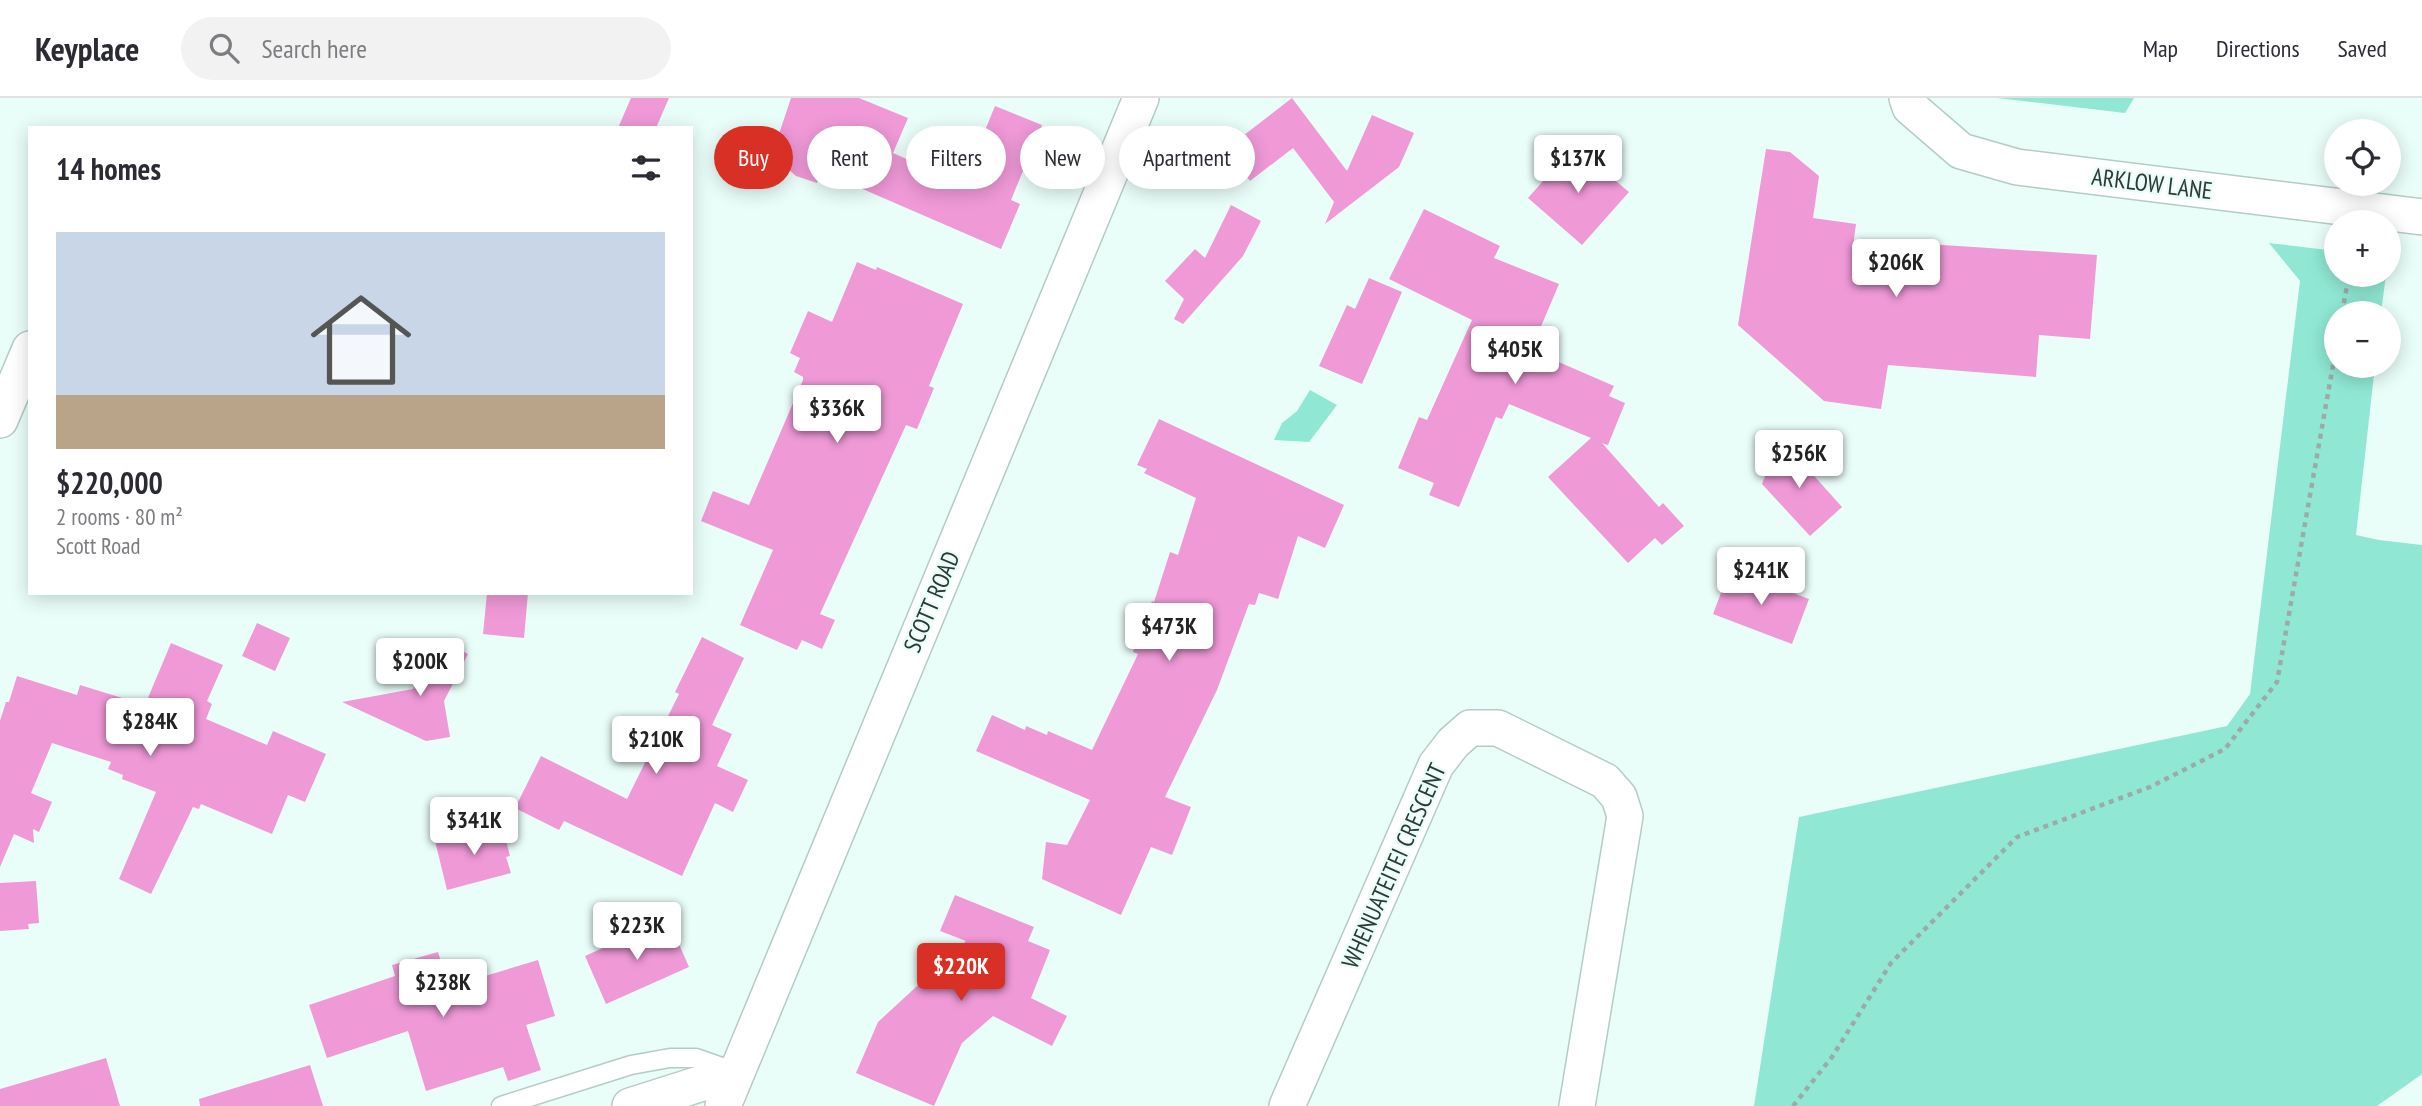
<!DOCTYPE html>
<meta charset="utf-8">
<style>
body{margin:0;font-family:"PT Sans Narrow",sans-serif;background:#f2f2f3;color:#2b2b33;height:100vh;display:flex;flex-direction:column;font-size:26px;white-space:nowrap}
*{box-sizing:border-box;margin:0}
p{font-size:23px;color:#7c7c81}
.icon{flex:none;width:38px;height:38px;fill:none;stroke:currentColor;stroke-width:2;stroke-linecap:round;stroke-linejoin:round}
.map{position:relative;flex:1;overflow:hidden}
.details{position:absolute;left:28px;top:28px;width:665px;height:469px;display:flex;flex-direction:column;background:#fff;border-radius:0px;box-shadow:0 4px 18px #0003}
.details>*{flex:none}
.banner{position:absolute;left:714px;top:28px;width:665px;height:63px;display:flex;gap:14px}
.fabs{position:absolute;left:2324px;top:21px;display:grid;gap:14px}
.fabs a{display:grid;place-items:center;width:77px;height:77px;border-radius:50%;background:#fff;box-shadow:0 4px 18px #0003;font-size:35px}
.price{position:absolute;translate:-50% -60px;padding:0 16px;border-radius:7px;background:#fff;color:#222;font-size:23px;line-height:46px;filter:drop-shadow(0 2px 4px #0008)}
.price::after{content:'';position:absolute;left:50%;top:42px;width:21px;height:16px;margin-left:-10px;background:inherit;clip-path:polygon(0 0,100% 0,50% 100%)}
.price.active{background:#d93025;color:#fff}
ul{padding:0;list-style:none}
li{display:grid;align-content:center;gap:14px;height:371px;padding:0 28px}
li span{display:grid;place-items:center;height:217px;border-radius:0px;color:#555}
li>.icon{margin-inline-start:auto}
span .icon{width:126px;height:126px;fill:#fffc;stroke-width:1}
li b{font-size:30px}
h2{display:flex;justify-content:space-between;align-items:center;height:84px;padding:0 28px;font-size:30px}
.pill{padding:0 24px;border-radius:32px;background:#fff;box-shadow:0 4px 18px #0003;font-size:24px;line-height:63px}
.pill.active{background:#d93025;color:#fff}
header{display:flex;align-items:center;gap:42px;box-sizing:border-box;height:98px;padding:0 35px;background:#fff;border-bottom:2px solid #e1e1e2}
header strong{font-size:33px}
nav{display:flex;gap:38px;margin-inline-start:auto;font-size:24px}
.search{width:490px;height:63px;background:#f2f2f3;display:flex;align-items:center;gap:18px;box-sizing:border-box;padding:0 24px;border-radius:38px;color:#7c7c81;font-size:26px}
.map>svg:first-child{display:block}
.green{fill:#90e8d4}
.building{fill:#ef99d7}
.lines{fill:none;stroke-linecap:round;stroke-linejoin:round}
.service-casing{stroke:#b4ccc6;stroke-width:21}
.minor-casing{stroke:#b4ccc6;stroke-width:38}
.path{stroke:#9baba7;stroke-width:4.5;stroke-dasharray:5 5;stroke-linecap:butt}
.service{stroke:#fff;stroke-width:18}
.minor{stroke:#fff;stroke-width:35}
.labels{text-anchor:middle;stroke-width:5;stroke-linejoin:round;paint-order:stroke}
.street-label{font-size:24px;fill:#2e3835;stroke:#eafef9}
</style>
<header>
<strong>Keyplace</strong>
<div class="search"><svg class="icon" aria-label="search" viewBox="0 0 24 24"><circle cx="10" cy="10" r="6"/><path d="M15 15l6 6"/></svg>Search here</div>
<nav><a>Map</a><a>Directions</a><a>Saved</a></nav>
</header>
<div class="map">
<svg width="2422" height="1008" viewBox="0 0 2422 1008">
<rect width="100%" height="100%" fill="#eafef9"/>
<path class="green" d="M 1997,0 L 2134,0 L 2125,15 Z
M 2269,145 L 2336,153 L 2336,177 L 2386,177 L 2381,215 L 2336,215 L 2336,268 L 2375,268 L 2356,437 L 2379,442 L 2422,447 L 2422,976 L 2377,1008 L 1754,1008 L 1799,719 L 2227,628 L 2250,596 L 2300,183 Z
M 1310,292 L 1337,307 L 1309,344 L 1274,342 L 1282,325 L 1297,313 Z"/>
<path class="building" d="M 631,0 L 669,0 L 656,30 L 618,30 Z
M 791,0 L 859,0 L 908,20 L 893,55 L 963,86 L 995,8 L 1042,27 L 1011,102 L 1020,106 L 1001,151 L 821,73 L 817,85 L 796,78 L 772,57 Z
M 1292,0 L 1347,73 L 1372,17 L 1414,35 L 1399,69 L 1325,126 L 1334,104 L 1293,50 L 1250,83 L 1226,51 Z
M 1574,48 L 1629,94 L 1582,147 L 1528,100 Z
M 1766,51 L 1790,54 L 1819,78 L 1813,120 L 1856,126 L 1852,156 L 1927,168 L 1928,146 L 2097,157 L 2090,241 L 2039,237 L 2036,279 L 1888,267 L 1881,311 L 1824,303 L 1738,227 Z
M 1231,107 L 1261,123 L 1243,158 L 1183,226 L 1174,221 L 1184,201 L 1165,183 L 1195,151 L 1205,160 Z
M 1424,111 L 1500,148 L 1494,160 L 1559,186 L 1531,252 L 1614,288 L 1609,298 L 1625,305 L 1608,347 L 1602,345 L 1659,409 L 1663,405 L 1684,428 L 1662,447 L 1655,440 L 1628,465 L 1548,379 L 1591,340 L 1509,306 L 1502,321 L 1496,319 L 1459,409 L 1429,397 L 1434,385 L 1398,370 L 1419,319 L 1427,322 L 1472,222 L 1389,181 Z
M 857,164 L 876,172 L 877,169 L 963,206 L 929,288 L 934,290 L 917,331 L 906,327 L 820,516 L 835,522 L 822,551 L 802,542 L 797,552 L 740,527 L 773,452 L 701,423 L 713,393 L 749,407 L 803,282 L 803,279 L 794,274 L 800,260 L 790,255 L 808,213 L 832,224 Z
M 1369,180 L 1402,194 L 1362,286 L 1319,268 L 1347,207 L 1355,211 Z
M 1159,321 L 1344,407 L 1325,450 L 1298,438 L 1278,501 L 1259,495 L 1255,507 L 1249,506 L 1217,592 L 1165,699 L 1191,709 L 1172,757 L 1151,749 L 1121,817 L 1042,781 L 1046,744 L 1067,747 L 1090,702 L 976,653 L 992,617 L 1025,632 L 1026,628 L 1047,637 L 1048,633 L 1092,652 L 1138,556 L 1133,554 L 1152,503 L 1154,504 L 1170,454 L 1178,457 L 1196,400 L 1144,375 L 1147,371 L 1137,367 Z
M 1780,340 L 1842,409 L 1810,438 L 1762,386 Z
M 1730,471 L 1809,501 L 1792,546 L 1713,516 Z
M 487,495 L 528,495 L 524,540 L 483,536 Z
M 257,525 L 290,540 L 275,573 L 242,558 Z
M 702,539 L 744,560 L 712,627 L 732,636 L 717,668 L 748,682 L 733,714 L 715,705 L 682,778 L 564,723 L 559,732 L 515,710 L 541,658 L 627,701 L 679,596 L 675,594 Z
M 440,541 L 468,556 L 444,603 L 450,639 L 426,643 L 342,604 L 413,591 Z
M 171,545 L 223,567 L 207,603 L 212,606 L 206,621 L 267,647 L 273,633 L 326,656 L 305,704 L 288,697 L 272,736 L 201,706 L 199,711 L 193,709 L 151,796 L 119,781 L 156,694 L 122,681 L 123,677 L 108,671 L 111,664 L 52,645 L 31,695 L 52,704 L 39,734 L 33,731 L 34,745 L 14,736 L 0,769 L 0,623 L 6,604 L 9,604 L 17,578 L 77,597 L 80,587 L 145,607 Z
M 502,727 L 510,758 L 506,759 L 511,775 L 447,792 L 435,743 Z
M 36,783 L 39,825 L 28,826 L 29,831 L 0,833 L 0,785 Z
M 955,797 L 1034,829 L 1028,843 L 1050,852 L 1031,900 L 1067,918 L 1052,948 L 993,918 L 962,945 L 934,1008 L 856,975 L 878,924 L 966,843 L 940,833 Z
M 668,821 L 689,869 L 606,906 L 585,858 Z
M 438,854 L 449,889 L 538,862 L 555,918 L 526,927 L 541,972 L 508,983 L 503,969 L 426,993 L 408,933 L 327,960 L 309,907 L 395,878 L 392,867 Z
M 106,960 L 120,1008 L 0,1008 L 0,991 Z
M 310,967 L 323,1008 L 200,1008 L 199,1001 Z"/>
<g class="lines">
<defs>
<path id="service" d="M 501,1008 L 631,967 L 670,960 L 696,960 L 730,972"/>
<path id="minor" d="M 1907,0 L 1910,9 L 1961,53 L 2017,69 L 2422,119
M 0,322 L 30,251
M 630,1008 L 737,974
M 723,1008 L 1141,0
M 1287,1008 L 1436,667 L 1453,645 L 1470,630 L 1498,630 L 1605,683 L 1619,699 L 1625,718 L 1577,1008"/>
</defs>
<use href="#service" class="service-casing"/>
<use href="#minor" class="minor-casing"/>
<path class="path" d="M 2342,215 L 2349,177
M 1793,1008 L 1832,959 L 1891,865 L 2017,739 L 2150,689 L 2225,651 L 2277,584 L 2336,250"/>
<use href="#service" class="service"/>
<use href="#minor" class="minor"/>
</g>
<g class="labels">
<g class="street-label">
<text transform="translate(2152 86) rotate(7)" y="8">ARKLOW LANE</text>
<text transform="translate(932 504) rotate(-67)" y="8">SCOTT ROAD</text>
<text transform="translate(1394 768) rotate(-66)" y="8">WHENUATEITEI CRESCENT</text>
</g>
</g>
</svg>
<div class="fabs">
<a><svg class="icon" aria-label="locate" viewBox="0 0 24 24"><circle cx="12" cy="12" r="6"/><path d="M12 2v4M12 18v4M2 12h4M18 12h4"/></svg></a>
<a>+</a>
<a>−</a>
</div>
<b class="price" style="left:1578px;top:97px">$137K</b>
<b class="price" style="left:1896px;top:201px">$206K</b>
<b class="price" style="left:1515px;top:288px">$405K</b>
<b class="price" style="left:837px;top:347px">$336K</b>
<b class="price" style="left:1799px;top:392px">$256K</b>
<b class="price" style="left:1761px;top:509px">$241K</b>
<b class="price" style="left:1169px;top:565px">$473K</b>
<b class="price" style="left:420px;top:600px">$200K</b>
<b class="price" style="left:150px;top:660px">$284K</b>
<b class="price" style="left:656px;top:678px">$210K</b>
<b class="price" style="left:474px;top:759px">$341K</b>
<b class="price" style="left:637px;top:864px">$223K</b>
<b class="price active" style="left:961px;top:905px">$220K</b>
<b class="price" style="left:443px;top:921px">$238K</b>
<div class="banner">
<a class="pill active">Buy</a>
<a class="pill">Rent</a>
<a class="pill">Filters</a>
<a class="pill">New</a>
<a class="pill">Apartment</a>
</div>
<section class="details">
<h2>14 homes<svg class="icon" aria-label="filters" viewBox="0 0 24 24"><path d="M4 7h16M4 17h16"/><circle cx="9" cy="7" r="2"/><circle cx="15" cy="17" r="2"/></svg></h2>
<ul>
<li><span style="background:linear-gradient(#c9d6e8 75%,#b9a48a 0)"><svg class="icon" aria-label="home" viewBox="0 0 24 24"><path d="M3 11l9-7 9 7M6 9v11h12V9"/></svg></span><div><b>$220,000</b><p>2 rooms · 80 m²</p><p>Scott Road</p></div></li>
</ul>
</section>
</div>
